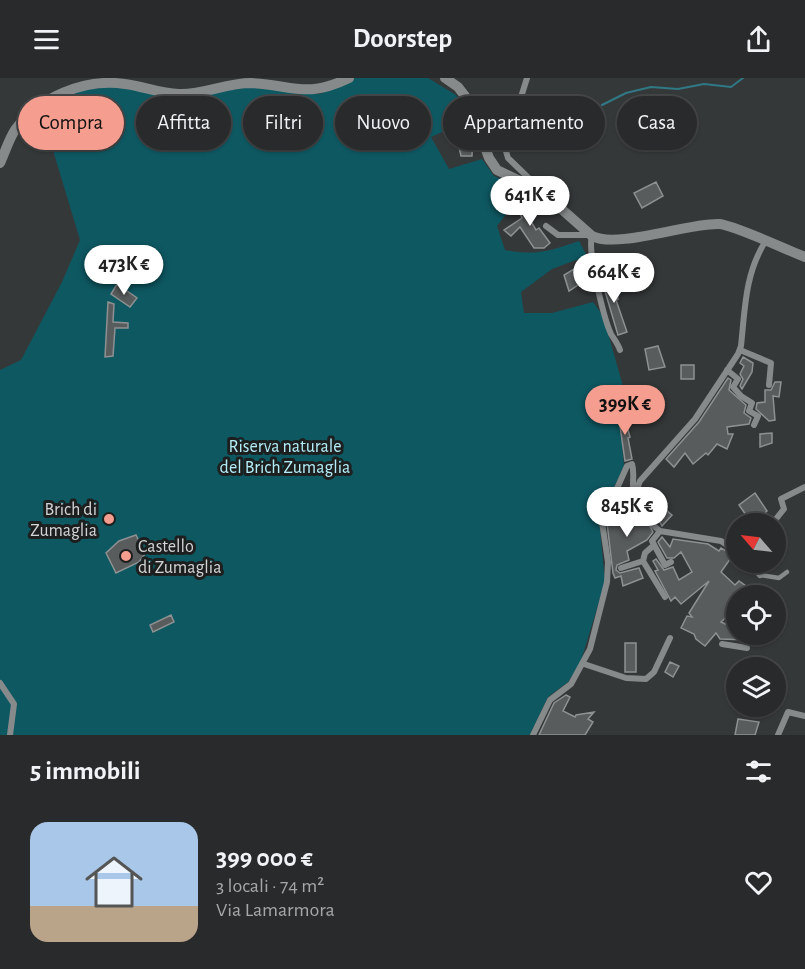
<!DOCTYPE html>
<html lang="it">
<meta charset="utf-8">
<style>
body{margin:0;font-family:"Alegreya Sans",sans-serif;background:#303233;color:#f1f3f6;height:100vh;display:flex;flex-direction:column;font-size:22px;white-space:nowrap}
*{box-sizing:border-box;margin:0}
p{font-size:20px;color:#a5a7a9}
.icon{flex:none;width:33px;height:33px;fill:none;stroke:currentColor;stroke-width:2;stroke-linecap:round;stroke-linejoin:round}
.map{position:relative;height:657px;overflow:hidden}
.panel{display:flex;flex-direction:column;background:#282a2b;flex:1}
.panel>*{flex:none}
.guide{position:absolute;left:18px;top:18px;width:770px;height:54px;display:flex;gap:12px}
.needle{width:39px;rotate:298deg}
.fabs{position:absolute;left:726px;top:435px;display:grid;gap:12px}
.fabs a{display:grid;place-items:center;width:60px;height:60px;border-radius:50%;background:#282a2b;box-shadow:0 2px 4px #0004,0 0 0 2px #444647;font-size:30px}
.price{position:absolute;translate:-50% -51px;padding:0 14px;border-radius:21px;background:#fff;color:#222;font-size:20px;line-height:39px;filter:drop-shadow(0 2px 3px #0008)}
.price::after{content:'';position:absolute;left:50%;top:36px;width:18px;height:14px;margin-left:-9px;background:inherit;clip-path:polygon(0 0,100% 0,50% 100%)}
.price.selected{background:#f59d8e;color:#111}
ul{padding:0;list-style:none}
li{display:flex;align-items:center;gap:18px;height:150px;padding:0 30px}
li+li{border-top:2px solid #444647}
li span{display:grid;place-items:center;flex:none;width:168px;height:120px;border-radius:18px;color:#555}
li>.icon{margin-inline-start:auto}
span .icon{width:72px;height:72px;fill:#fffc;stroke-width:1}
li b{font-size:26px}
h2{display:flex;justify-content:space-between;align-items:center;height:72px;padding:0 30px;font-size:26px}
.tag{padding:0 21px;border-radius:27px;background:#282a2b;box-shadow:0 2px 4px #0004,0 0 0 2px #444647;font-size:21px;line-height:54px}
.tag.selected{background:#f59d8e;color:#111}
header{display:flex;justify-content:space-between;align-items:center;height:78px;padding:0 30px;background:#282a2b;font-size:27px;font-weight:600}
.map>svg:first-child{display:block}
.green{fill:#0e5862}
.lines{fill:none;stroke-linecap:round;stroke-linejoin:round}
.stream{stroke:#2f7884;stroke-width:2}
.building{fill:#595c5d;stroke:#8d9192;stroke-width:1.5}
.service{stroke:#868a8b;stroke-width:4.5}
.minor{stroke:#868a8b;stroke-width:6}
.tertiary{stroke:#868a8b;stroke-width:10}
.poi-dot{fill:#f59d8e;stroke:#1d1f1f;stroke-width:2}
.labels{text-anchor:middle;stroke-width:6;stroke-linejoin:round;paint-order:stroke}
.park-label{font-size:18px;fill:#b2edf8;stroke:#1d1f1f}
.poi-label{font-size:18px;fill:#d2d4d5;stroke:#1d1f1f;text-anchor:end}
</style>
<header><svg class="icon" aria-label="menu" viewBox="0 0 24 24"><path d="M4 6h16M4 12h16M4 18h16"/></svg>Doorstep<svg class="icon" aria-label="share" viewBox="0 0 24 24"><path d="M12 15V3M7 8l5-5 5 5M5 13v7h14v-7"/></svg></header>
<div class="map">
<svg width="805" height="657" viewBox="0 0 805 657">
<rect width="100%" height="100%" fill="#353839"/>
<path class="green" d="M 355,0 L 428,0 L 456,17 L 471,41 L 431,59 L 449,91 L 482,81 L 494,98 L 514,106 L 511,130 L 497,148 L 505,172 C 535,178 550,173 579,163 L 587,178 L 552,191 L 521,214 L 524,235 L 552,235 L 593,224 L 603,238 L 625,315 L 620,344 L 624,388 L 599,441 L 605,504 L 580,586 L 568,604 L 548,619 L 530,657 L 0,657 L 0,292 L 21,282 L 62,204 L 80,162 L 40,29 L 82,12 L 120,8 L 182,21 L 239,8 L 320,16 Z"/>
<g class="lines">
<path class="stream" d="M 602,27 L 626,15 L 651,9 L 678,11 L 704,6 L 731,9 L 743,0"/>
</g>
<path class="building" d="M 473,52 L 472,78 L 461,78 L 456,56 Z
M 656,104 L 663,118 L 642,130 L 634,115 Z
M 536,122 L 540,132 L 529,140 L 536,152 L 539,150 L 550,165 L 544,170 L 534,170 L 520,149 L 511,158 L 504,152 L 522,140 L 519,133 Z
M 574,191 L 581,205 L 569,213 L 564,197 Z
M 614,198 L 618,221 L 616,222 L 627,254 L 618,257 L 602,203 Z
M 117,206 L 137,220 L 130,229 L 111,216 Z
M 108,224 L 114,226 L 113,244 L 128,245 L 128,250 L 115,250 L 113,278 L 105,279 Z
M 658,268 L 665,289 L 649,292 L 645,271 Z
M 743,279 L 753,285 L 752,294 L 742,311 L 740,308 L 743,301 L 740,296 L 744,288 L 740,285 Z
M 681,287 L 694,287 L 694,301 L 681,301 Z
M 728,300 L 731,302 L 729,312 L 746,327 L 744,335 L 751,340 L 749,346 L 727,349 L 728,356 L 733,356 L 727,371 L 717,366 L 708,377 L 706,375 L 693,386 L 685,375 L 674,389 L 666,381 L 699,344 Z
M 775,304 L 781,304 L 779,319 L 773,318 L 775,342 L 769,343 L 756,331 L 757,325 L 765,324 L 765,312 L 771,312 Z
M 623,333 L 630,359 L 628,360 L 632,381 L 625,383 L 618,334 Z
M 772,355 L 772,365 L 760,369 L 760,356 Z
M 755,415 L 767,433 L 765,435 L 768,440 L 759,446 L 750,435 L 746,437 L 739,427 Z
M 663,417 L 666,426 L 661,428 L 672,437 L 662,448 L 648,422 Z
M 618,421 L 631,432 L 639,428 L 653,454 L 647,462 L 627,473 L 629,482 L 617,487 L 616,492 L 620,495 L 639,490 L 643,500 L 623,508 L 621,498 L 615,500 L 613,495 L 607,445 Z
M 136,457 L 145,476 L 139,484 L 116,495 L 106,475 L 119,463 Z
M 662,459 L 670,469 L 673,461 L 708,466 L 719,473 L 721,470 L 733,477 L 721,494 L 735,507 L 739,503 L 753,513 L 749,518 L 736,518 L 736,530 L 721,544 L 736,551 L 734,556 L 750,562 L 720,561 L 716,555 L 705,568 L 696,561 L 694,556 L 681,550 L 687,538 L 692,539 L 689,535 L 709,503 L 681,526 L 675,519 L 671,523 L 655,493 L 658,492 L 653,483 L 656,481 L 664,492 L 673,489 L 679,502 L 692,494 L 681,474 L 674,480 L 667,480 L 658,464 Z
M 171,537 L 174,544 L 153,554 L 150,547 Z
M 625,565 L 636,565 L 636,594 L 625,594 Z
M 670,584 L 679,588 L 673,599 L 665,594 Z
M 566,617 L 570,619 L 563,633 L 575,639 L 576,637 L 594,634 L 588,641 L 593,644 L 585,657 L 539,657 L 554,625 Z
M 738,641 L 759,644 L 755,657 L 735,657 Z"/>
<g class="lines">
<path class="service" d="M 760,497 L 779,500 L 787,494"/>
<path class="minor" d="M 527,0 L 505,70 L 508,80 L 540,111
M 546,148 L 558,157 L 590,157
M 592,158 C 587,172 604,241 611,256 C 614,261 618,266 620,272
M 740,272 L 771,285 L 769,307
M 727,292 L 738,301 L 733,309 L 741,318 L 752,325 L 749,333 L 758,338 L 754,347
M 772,446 L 784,431 L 781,421 L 805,409
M 660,453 L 652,463 L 665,487 L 671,484
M 654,467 L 645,475 L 643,483 L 665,519
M 736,473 L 721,463 L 660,453 L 654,448 L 637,411 L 640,403 L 695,341 L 738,276 L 741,268 C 745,231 745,196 765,164
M 749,484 L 760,497
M 621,490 L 643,483
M 722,566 L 747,570
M 584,586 L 626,600 L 646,601 L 654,594 L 670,560
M 0,605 L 14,626 L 10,657
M 533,657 L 550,622 L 571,606 L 590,571 L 607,504 L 608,484 L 602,444 L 627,388 L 632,386 C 636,399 629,410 637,423 L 641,423
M 778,657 L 788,634 L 805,638"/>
<path class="tertiary" d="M 445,0 L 458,9 L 478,35 L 481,58 L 489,80 L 497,92 L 541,113 L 592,158 C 617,171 687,145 719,146 C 734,147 787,172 805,179
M 0,85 C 5,74 9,61 15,52 C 39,19 85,0 125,6 C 143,8 160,16 179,16 C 203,17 226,5 251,5 C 293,7 306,21 349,0"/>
</g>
<g class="poi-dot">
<circle cx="109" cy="441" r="6"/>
<circle cx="126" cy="478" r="6"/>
</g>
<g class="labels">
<g class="park-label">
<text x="285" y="374">Riserva naturale<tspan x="285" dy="21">del Brich Zumaglia</tspan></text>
</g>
<g class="poi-label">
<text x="97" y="437">Brich di<tspan x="97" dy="21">Zumaglia</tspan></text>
<text x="138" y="474" text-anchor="start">Castello<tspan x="138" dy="21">di Zumaglia</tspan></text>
</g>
</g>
</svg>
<div class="fabs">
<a><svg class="needle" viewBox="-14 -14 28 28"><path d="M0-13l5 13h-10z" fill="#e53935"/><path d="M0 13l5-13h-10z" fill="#a5a7a9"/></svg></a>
<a><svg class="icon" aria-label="locate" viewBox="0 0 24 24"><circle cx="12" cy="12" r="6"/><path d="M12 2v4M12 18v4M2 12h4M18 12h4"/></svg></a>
<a><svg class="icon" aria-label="layers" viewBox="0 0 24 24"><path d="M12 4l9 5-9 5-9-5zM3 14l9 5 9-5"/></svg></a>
</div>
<b class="price" style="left:530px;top:149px">641K €</b>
<b class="price" style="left:124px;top:218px">473K €</b>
<b class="price" style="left:614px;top:226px">664K €</b>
<b class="price selected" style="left:625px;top:358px">399K €</b>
<b class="price" style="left:627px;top:460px">845K €</b>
<div class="guide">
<a class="tag selected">Compra</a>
<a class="tag">Affitta</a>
<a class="tag">Filtri</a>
<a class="tag">Nuovo</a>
<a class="tag">Appartamento</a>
<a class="tag">Casa</a>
</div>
</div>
<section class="panel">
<h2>5 immobili<svg class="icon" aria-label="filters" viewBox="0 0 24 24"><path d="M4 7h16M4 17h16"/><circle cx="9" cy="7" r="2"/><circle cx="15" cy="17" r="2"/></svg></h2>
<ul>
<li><span style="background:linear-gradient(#a9c7e8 70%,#b9a48a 0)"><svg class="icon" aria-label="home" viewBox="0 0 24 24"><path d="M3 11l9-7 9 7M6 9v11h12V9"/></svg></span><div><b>399 000 €</b><p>3 locali · 74 m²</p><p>Via Lamarmora</p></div><svg class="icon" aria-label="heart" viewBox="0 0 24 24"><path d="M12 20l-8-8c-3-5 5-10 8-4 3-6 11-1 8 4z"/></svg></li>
</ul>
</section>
